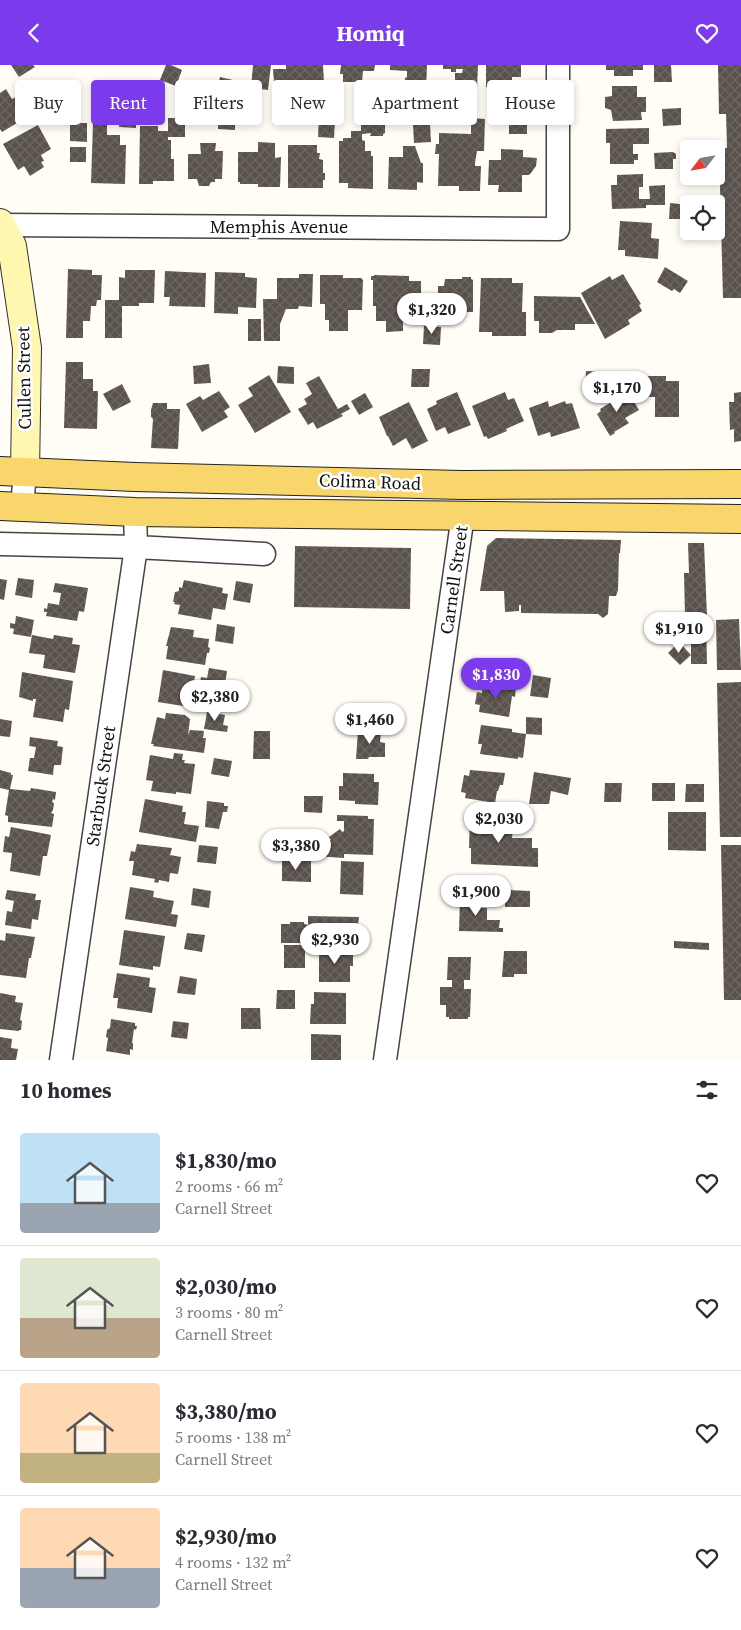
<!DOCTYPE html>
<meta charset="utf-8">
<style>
body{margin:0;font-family:"Source Serif 4",serif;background:#f2f2f3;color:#2b2b33;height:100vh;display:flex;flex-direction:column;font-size:19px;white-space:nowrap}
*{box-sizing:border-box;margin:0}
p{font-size:16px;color:#7c7c81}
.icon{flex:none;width:28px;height:28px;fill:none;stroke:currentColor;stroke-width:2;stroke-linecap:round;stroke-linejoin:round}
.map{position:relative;height:995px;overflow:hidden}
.sheet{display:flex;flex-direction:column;background:#fff;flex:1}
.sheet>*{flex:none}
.top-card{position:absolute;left:15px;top:15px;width:711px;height:45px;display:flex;gap:10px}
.needle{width:32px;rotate:239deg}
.tools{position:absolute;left:680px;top:75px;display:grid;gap:10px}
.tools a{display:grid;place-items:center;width:45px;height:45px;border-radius:5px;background:#fff;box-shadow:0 2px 8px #0003;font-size:25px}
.price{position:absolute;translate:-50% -42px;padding:0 11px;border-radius:18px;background:#fff;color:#222;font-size:16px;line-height:32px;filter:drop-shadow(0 1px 2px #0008)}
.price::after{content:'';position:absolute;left:50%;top:30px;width:15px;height:11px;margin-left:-8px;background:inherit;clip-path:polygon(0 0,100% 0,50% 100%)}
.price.selected{background:#7c3aed;color:#fff}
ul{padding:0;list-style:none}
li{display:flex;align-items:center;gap:15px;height:125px;padding:0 20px}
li+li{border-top:1px solid #e1e1e2}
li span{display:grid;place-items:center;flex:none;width:140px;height:100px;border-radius:5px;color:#555}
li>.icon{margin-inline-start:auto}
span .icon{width:60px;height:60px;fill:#fffc;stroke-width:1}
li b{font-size:21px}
h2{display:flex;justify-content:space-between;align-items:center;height:60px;padding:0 20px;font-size:21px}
.tag{padding:0 18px;border-radius:5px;background:#fff;box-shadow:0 2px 8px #0003;font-size:18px;line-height:45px}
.tag.selected{background:#7c3aed;color:#fff}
header{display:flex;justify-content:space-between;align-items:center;height:65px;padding:0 20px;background:#7c3aed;color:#fff;font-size:22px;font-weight:700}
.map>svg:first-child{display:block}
.building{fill:url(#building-cross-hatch)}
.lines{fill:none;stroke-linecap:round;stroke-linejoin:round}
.street-casing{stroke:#444;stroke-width:25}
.secondary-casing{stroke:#333;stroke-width:30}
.primary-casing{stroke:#222;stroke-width:30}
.street{stroke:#fff;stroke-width:22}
.secondary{stroke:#fff6b0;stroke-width:28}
.primary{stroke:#f9d66b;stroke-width:28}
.labels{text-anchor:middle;stroke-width:5;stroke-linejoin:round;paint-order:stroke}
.street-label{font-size:18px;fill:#111;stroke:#fff}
</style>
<header><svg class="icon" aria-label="back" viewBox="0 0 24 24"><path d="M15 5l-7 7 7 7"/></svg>Homiq<svg class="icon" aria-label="heart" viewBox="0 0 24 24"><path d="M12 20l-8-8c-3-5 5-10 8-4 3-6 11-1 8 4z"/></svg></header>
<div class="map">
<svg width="741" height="995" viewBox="0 0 741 995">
<defs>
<pattern id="building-cross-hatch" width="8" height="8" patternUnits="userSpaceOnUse" patternTransform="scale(1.25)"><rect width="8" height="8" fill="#5a524d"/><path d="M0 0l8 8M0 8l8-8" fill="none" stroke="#6d6662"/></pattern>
</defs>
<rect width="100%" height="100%" fill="#fffdf5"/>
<path class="building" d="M 11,0 L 33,0 L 35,2 L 19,12 Z
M 166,0 L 171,0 L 182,5 L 176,21 L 160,15 Z
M 253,0 L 271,0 L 268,25 L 251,23 Z
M 286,0 L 323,0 L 324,18 L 307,19 L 307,21 L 286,21 L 286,18 L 274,18 L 273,4 L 286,4 Z
M 341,0 L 375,0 L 374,6 L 363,6 L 362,17 L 343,17 L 343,9 L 340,9 Z
M 390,0 L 427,0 L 426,26 L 404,26 L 405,13 L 407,12 L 407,6 L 390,5 Z
M 443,0 L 478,0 L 477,24 L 471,24 L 471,29 L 463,29 L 463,24 L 455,23 L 455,8 L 462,8 L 463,4 L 456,4 L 456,7 L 451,7 L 451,4 L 443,4 Z
M 486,0 L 521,0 L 521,12 L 512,12 L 512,18 L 500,18 L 499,22 L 486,22 Z
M 606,0 L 643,0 L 643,5 L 633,5 L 633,11 L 614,11 L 614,5 L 606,5 Z
M 654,0 L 671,0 L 672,17 L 654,17 Z
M 718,0 L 741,0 L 741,233 L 723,233 L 719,83 L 727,83 L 726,49 L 719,49 Z
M 220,12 L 237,16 L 232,35 L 215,31 Z
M 612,21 L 637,21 L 637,32 L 646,32 L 646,47 L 641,47 L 642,55 L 613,56 L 611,45 L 605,43 L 605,32 L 612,31 Z
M 6,24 L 12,34 L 23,28 L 30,40 L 23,45 L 27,52 L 2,67 L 0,64 L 0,28 Z
M 56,24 L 65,38 L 49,48 L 40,33 Z
M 431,25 L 447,26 L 446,44 L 430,44 Z
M 326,28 L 343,28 L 343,47 L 323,47 L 322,30 L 326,30 Z
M 509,33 L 528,33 L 527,50 L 509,50 Z
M 681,43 L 681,60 L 663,61 L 662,44 Z
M 120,44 L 136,45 L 136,63 L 119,62 Z
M 218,46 L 235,47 L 235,65 L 218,64 Z
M 319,50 L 331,51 L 331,55 L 335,55 L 334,73 L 318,72 Z
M 361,50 L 385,51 L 385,68 L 383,69 L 383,71 L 370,71 L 371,68 L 362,69 L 362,75 L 365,76 L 365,86 L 371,86 L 371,91 L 373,91 L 373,124 L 348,123 L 348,118 L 339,118 L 339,76 L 343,76 L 343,73 L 351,73 L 351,66 L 361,66 Z
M 509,52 L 527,52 L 527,69 L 509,69 Z
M 168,53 L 185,53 L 185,72 L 168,72 L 168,75 L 171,75 L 171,94 L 174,94 L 174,116 L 153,116 L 153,119 L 139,119 L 140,61 L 158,61 L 158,66 L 168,66 Z
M 471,53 L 485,54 L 484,86 L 477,86 L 475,98 L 475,101 L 481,101 L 480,126 L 459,126 L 459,121 L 438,121 L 439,89 L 435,89 L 436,79 L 439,79 L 439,68 L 471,69 Z
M 70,58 L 87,58 L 87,77 L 70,76 Z
M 93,58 L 107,59 L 107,70 L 120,70 L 120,80 L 126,80 L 125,119 L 91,118 Z
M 430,59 L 431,77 L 414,78 L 413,60 Z
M 38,60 L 51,84 L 41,90 L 44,96 L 41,97 L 44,102 L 30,111 L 24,101 L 18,105 L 3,79 Z
M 649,63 L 649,79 L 633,79 L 633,89 L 638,89 L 638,95 L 634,95 L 634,99 L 610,99 L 610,78 L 606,78 L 606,64 Z
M 258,77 L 275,78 L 275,93 L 281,92 L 280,122 L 258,122 L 258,119 L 240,119 L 240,117 L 238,117 L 238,87 L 258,87 Z
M 200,78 L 216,78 L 215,86 L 223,86 L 222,114 L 215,114 L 215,117 L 211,117 L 209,121 L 199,121 L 197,114 L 188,114 L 188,89 L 201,89 Z
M 288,80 L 317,80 L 317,88 L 320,88 L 319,94 L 323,95 L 323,108 L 325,108 L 325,115 L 323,115 L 323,123 L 288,123 Z
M 403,81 L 415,81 L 421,98 L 423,98 L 423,118 L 417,117 L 417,125 L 388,124 L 389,92 L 403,92 Z
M 70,82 L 86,82 L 86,97 L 70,97 Z
M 501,84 L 523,85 L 523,92 L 537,93 L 536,101 L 531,108 L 529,110 L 522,110 L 522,127 L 498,127 L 499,120 L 488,120 L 489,95 L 501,95 Z
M 673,87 L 676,89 L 676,94 L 673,94 L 673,104 L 655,104 L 654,88 Z
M 643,109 L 643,122 L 639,122 L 639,134 L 650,134 L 649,121 L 665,120 L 665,140 L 646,140 L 646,143 L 612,144 L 611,120 L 617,120 L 617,110 Z
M 670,138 L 689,140 L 689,154 L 669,154 Z
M 620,156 L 652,158 L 651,173 L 659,174 L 658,194 L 625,191 L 625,185 L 618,185 Z
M 665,202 L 688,216 L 680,228 L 674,224 L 672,226 L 657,217 Z
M 68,204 L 92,205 L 92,210 L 102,210 L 101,235 L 97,235 L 96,241 L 91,241 L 90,256 L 83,256 L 83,273 L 66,273 Z
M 125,205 L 155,205 L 154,238 L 139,238 L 139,241 L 122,241 L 122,273 L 105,273 L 105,235 L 119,235 L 119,212 L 125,213 Z
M 165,206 L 206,208 L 205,242 L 169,241 L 170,232 L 164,232 Z
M 215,207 L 245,208 L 245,212 L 257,213 L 256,243 L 238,242 L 238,249 L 214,248 Z
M 299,209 L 313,209 L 312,242 L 299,241 L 298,244 L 286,244 L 280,259 L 280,276 L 264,276 L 263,234 L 277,234 L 277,213 L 299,213 Z
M 623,209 L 641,239 L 639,240 L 642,246 L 628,255 L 630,259 L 605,274 L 581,228 L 610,211 L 612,215 Z
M 320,210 L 343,210 L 343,213 L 361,213 L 363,215 L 362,245 L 348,245 L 348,266 L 329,266 L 329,255 L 325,255 L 325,239 L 320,239 Z
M 374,210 L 409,211 L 409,216 L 421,216 L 421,246 L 403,246 L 403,266 L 386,267 L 386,256 L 376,256 L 376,241 L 373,241 L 373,215 L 371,215 L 371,211 L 374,211 Z
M 462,212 L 471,212 L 471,214 L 473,215 L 473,247 L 458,247 L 458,250 L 438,249 L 438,221 L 444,221 L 445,214 L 462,214 Z
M 481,213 L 512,213 L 512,218 L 523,218 L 522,247 L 526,247 L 526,271 L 492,271 L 492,267 L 479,267 Z
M 534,231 L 580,232 L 595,259 L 575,259 L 575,265 L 557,265 L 552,268 L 539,268 L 539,256 L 534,256 Z
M 248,254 L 261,254 L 261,276 L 248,276 Z
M 424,261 L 441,262 L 440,280 L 423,279 Z
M 66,297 L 83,297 L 83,314 L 93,314 L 93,326 L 98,326 L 97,364 L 64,363 Z
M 209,299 L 211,318 L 194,319 L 193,301 Z
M 278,301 L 294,302 L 294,319 L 277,318 Z
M 412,304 L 430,304 L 429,322 L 411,322 Z
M 586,306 L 605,307 L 605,327 L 585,327 Z
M 269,310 L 291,347 L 255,368 L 238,340 L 253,331 L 248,323 Z
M 319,311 L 338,344 L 347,339 L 350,344 L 341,349 L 343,351 L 317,364 L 313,357 L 308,360 L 298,344 L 307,339 L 304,334 L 312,329 L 306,318 Z
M 645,311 L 666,311 L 666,316 L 679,316 L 679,352 L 655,352 L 655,332 L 645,332 Z
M 122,319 L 131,337 L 113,346 L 103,329 Z
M 219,326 L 230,342 L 224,346 L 228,352 L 202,367 L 186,339 L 200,331 L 203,335 Z
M 457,327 L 471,360 L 448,369 L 445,362 L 436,366 L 427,344 L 437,339 L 436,336 Z
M 505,327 L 508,335 L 514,333 L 524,356 L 506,364 L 507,366 L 488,374 L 486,371 L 484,372 L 472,341 Z
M 628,327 L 639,345 L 625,353 L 629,358 L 614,367 L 615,368 L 610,371 L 597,349 L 601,346 L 600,344 Z
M 741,327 L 741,376 L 734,377 L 734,364 L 730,365 L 729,337 L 734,337 L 734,328 Z
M 365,328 L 373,342 L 359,350 L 351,336 Z
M 548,336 L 549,342 L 565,336 L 566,339 L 572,338 L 580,363 L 551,372 L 550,367 L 538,371 L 529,343 Z
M 409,337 L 428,376 L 412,384 L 406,373 L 393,381 L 388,371 L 387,371 L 379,352 Z
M 153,338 L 167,338 L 167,344 L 180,344 L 178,384 L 151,383 L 153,354 L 151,352 L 151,345 Z
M 496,473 L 621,475 L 620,488 L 619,488 L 618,525 L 616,531 L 609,531 L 608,549 L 603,553 L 598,549 L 521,548 L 521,540 L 519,540 L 519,546 L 505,547 L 504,526 L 480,526 L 487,481 Z
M 688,478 L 704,478 L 707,552 L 685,551 L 684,508 L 689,508 Z
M 295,481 L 411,483 L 410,544 L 294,542 Z
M 18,513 L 34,515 L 32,533 L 15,530 Z
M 0,514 L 7,515 L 4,535 L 0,534 Z
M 184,515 L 223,523 L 222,528 L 228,529 L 225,545 L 213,543 L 211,555 L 178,549 L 180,540 L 174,539 L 175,537 L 173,537 L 175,527 L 179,526 L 179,522 L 182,523 Z
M 236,516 L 253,519 L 250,538 L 233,535 Z
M 55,518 L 88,523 L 84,547 L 79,546 L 77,556 L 46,551 L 47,547 L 44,547 L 44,543 L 47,544 L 48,538 L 59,540 L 61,528 L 53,527 Z
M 16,551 L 34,555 L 31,572 L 13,569 L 14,564 L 10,563 L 10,558 L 15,559 Z
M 706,554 L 707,599 L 691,599 L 691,574 L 687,574 L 686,559 Z
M 739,554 L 741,605 L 717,605 L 716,555 Z
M 217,559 L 235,562 L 233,579 L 215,576 Z
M 171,562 L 194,565 L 193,572 L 209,574 L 208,582 L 210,583 L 209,588 L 207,588 L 205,600 L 166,594 L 168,581 L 166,581 Z
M 32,570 L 53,574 L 54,570 L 73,573 L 72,579 L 80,580 L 75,608 L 43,603 L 45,590 L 29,588 Z
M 679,577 L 691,590 L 680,600 L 668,588 Z
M 209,603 L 227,606 L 225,619 L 237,621 L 235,632 L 224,630 L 225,622 L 213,620 L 208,645 L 158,637 L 163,605 L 195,611 L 194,617 L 200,618 L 201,612 L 207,613 Z
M 22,607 L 73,616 L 69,645 L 65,644 L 63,657 L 33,652 L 36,634 L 33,634 L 33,636 L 19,632 Z
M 533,610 L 551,613 L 548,633 L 530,631 Z
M 741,617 L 741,772 L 720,772 L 717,618 Z
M 483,620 L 502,623 L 502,620 L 516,622 L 515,632 L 512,631 L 509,652 L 479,647 L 480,640 L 475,639 L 477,627 L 482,628 Z
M 207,647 L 225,650 L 223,660 L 228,661 L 227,667 L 204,664 Z
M 166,648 L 185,650 L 190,654 L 188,670 L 190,665 L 204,666 L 203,673 L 206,673 L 204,688 L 153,681 L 154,679 L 151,679 L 157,652 L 165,654 Z
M 526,652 L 542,653 L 542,670 L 526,669 Z
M 0,654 L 12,656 L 10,672 L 0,671 Z
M 481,660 L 512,664 L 512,667 L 526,669 L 523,693 L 518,692 L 518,694 L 480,689 L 482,679 L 478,679 Z
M 358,665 L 381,666 L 380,677 L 385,678 L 385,692 L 369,692 L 368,694 L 356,694 Z
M 254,666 L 270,666 L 270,694 L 253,694 Z
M 30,672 L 58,676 L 57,681 L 63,682 L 61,700 L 54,700 L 53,710 L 28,706 L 30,693 L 34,693 L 36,682 L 29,681 Z
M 174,688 L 183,689 L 182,695 L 185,695 L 184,698 L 195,699 L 191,729 L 176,727 L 176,729 L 151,726 L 153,716 L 146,715 L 150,690 L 173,694 Z
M 214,693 L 232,696 L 229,712 L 211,709 Z
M 0,705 L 11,708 L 11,710 L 13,710 L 10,724 L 30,726 L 31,723 L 56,727 L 55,735 L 53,734 L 52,737 L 54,738 L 53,745 L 51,748 L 54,749 L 52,762 L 8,757 L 8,751 L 5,750 L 9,725 L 0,723 Z
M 470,705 L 505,708 L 503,720 L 500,720 L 498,726 L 497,726 L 495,738 L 465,733 L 466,728 L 461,727 L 464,710 L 469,711 Z
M 534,707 L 571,713 L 568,730 L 551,726 L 549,739 L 529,739 Z
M 343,708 L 374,709 L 374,717 L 379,717 L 378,740 L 355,739 L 355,736 L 339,735 L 339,721 L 343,721 Z
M 605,718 L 622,718 L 621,737 L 604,737 Z
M 652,718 L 675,718 L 675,736 L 652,736 Z
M 686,719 L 704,719 L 704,737 L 685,737 Z
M 304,731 L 323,731 L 322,748 L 304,747 Z
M 145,734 L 183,741 L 182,747 L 186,747 L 184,759 L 199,761 L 196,777 L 139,767 Z
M 207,736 L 224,738 L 224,741 L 228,741 L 227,747 L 223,747 L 219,764 L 205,762 Z
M 668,747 L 706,747 L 706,786 L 668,785 Z
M 470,749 L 504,750 L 503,763 L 513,764 L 512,773 L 532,773 L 532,783 L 538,783 L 538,802 L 471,799 L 471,783 L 469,783 Z
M 337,750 L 368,751 L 368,754 L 374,754 L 373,790 L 344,789 L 344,793 L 315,791 L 315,793 L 284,792 L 285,774 L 331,775 L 329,772 L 340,764 L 342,767 L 344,766 L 344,756 L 337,756 Z
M 11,762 L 51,770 L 47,791 L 43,791 L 40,811 L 10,806 L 12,788 L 3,787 L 5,771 L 9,772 Z
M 137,779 L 172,783 L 170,790 L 181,792 L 178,809 L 170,808 L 169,817 L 159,815 L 158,818 L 154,817 L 155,814 L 132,810 L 134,796 L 129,796 L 131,786 L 135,787 Z
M 199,780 L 218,782 L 216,799 L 197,797 Z
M 721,780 L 741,780 L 741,935 L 724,935 Z
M 282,794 L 311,795 L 311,817 L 282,816 Z
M 341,796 L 364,797 L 363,830 L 340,829 Z
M 130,822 L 154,826 L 153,832 L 174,836 L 171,849 L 178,850 L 176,862 L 125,854 Z
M 193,823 L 211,826 L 209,843 L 191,840 Z
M 7,825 L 36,829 L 35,835 L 41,835 L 38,855 L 32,854 L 31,864 L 5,860 L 7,846 L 12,847 L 14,836 L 5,834 Z
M 505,825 L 530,826 L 530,842 L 505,842 Z
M 460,833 L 482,834 L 482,843 L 487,843 L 487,855 L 500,855 L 499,863 L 503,863 L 503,867 L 459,866 Z
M 308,851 L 359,852 L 356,876 L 328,876 L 328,878 L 281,878 L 281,859 L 290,859 L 290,857 L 304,857 L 304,859 L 308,860 Z
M 124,865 L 165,871 L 160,902 L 153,901 L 153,905 L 119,900 Z
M 6,868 L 35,872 L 31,893 L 29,893 L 26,913 L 0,910 L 0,875 L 5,876 Z
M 187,868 L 205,870 L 202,887 L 184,884 Z
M 674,876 L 709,878 L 709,885 L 674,883 Z
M 284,880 L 305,880 L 305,903 L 284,903 Z
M 319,883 L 353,883 L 353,901 L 350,901 L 350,917 L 319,917 Z
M 504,886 L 527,886 L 527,909 L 514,909 L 514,912 L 502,912 Z
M 448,892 L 471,892 L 470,915 L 464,915 L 464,924 L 471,924 L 470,952 L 468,952 L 468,954 L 449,954 L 449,952 L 446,952 L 446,940 L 440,940 L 440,922 L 452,922 L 452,915 L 447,915 Z
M 117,908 L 150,913 L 149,922 L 156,923 L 152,948 L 117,943 L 118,933 L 113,933 Z
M 180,911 L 197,914 L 195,930 L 177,928 Z
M 277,925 L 295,925 L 295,944 L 276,944 Z
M 314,927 L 346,928 L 346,959 L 310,959 L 311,939 L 314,939 Z
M 0,928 L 16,931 L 15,937 L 23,938 L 20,955 L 22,956 L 21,965 L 19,965 L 19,966 L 0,964 Z
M 241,943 L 260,943 L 261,964 L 241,964 Z
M 111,954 L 135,958 L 135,961 L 137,961 L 136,965 L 134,964 L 132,978 L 133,978 L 133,985 L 130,984 L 130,990 L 106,986 L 108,973 L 106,972 L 107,965 L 110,963 Z
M 173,956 L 189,958 L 187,974 L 171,972 Z
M 311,969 L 341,970 L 341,995 L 311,995 Z
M 0,972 L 12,974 L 11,983 L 18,984 L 16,995 L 0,995 Z"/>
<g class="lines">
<defs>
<path id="street" d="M 0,160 L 558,164 L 558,0
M 22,442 L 25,407
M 0,479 L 136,482 L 264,489
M 61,995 L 136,482 L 135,447
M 385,995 L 463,450"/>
<path id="secondary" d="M 0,158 L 12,181 L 27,283 L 25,407"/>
<path id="primary" d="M 0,406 L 135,412 L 462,420 L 741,419
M 0,441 L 135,447 L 741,454"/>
</defs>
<use href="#street" class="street-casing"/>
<use href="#secondary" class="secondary-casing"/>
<use href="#primary" class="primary-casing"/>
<use href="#street" class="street"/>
<use href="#secondary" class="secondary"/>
<use href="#primary" class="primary"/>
</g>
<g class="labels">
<g class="street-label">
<text x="279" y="168">Memphis Avenue</text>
<text transform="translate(24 313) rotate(-91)" y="6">Cullen Street</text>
<text transform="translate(370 417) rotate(2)" y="6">Colima Road</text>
<text transform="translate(454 515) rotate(-82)" y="6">Carnell Street</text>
<text transform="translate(101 721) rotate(-82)" y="6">Starbuck Street</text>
</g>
</g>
</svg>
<div class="tools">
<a><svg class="needle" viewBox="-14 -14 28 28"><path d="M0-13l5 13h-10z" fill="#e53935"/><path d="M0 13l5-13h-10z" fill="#7c7c81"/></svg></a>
<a><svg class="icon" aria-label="locate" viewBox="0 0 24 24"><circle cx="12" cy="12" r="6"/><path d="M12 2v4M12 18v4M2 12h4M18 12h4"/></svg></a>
</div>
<b class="price" style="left:432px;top:270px">$1,320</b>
<b class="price" style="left:617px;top:348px">$1,170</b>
<b class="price" style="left:679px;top:589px">$1,910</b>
<b class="price selected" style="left:496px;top:635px">$1,830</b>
<b class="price" style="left:215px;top:657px">$2,380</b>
<b class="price" style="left:370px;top:680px">$1,460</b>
<b class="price" style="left:499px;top:779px">$2,030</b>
<b class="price" style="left:296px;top:806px">$3,380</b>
<b class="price" style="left:476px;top:852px">$1,900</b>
<b class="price" style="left:335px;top:900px">$2,930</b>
<div class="top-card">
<a class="tag">Buy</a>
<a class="tag selected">Rent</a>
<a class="tag">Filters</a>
<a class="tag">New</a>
<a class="tag">Apartment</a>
<a class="tag">House</a>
</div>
</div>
<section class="sheet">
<h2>10 homes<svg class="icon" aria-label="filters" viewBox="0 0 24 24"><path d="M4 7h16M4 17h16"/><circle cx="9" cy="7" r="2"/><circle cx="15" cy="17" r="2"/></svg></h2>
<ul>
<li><span style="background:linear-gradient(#bfe0f5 70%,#9aa5b1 0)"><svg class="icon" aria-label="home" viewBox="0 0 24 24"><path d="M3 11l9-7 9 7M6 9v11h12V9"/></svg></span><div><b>$1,830/mo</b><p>2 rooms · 66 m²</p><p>Carnell Street</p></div><svg class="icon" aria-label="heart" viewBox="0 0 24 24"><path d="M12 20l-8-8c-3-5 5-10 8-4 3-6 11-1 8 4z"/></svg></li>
<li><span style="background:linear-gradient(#dfe7d0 60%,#b9a48a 0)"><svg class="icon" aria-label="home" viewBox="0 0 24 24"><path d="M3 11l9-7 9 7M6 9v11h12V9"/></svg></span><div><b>$2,030/mo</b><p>3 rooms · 80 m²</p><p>Carnell Street</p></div><svg class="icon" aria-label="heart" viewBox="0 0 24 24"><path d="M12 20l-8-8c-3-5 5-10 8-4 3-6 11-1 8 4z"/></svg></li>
<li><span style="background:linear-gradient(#ffd9b3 70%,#c2b280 0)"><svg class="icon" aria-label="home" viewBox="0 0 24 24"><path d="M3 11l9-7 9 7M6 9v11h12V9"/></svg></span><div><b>$3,380/mo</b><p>5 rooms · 138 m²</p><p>Carnell Street</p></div><svg class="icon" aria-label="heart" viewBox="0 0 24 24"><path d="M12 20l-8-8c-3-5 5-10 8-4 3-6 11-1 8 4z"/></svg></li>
<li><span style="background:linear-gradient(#ffd9b3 60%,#9aa5b1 0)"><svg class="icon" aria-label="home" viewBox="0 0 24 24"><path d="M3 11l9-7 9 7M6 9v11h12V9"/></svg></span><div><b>$2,930/mo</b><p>4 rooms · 132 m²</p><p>Carnell Street</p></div><svg class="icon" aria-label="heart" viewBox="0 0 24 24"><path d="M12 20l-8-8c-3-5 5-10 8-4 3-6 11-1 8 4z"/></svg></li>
</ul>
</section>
